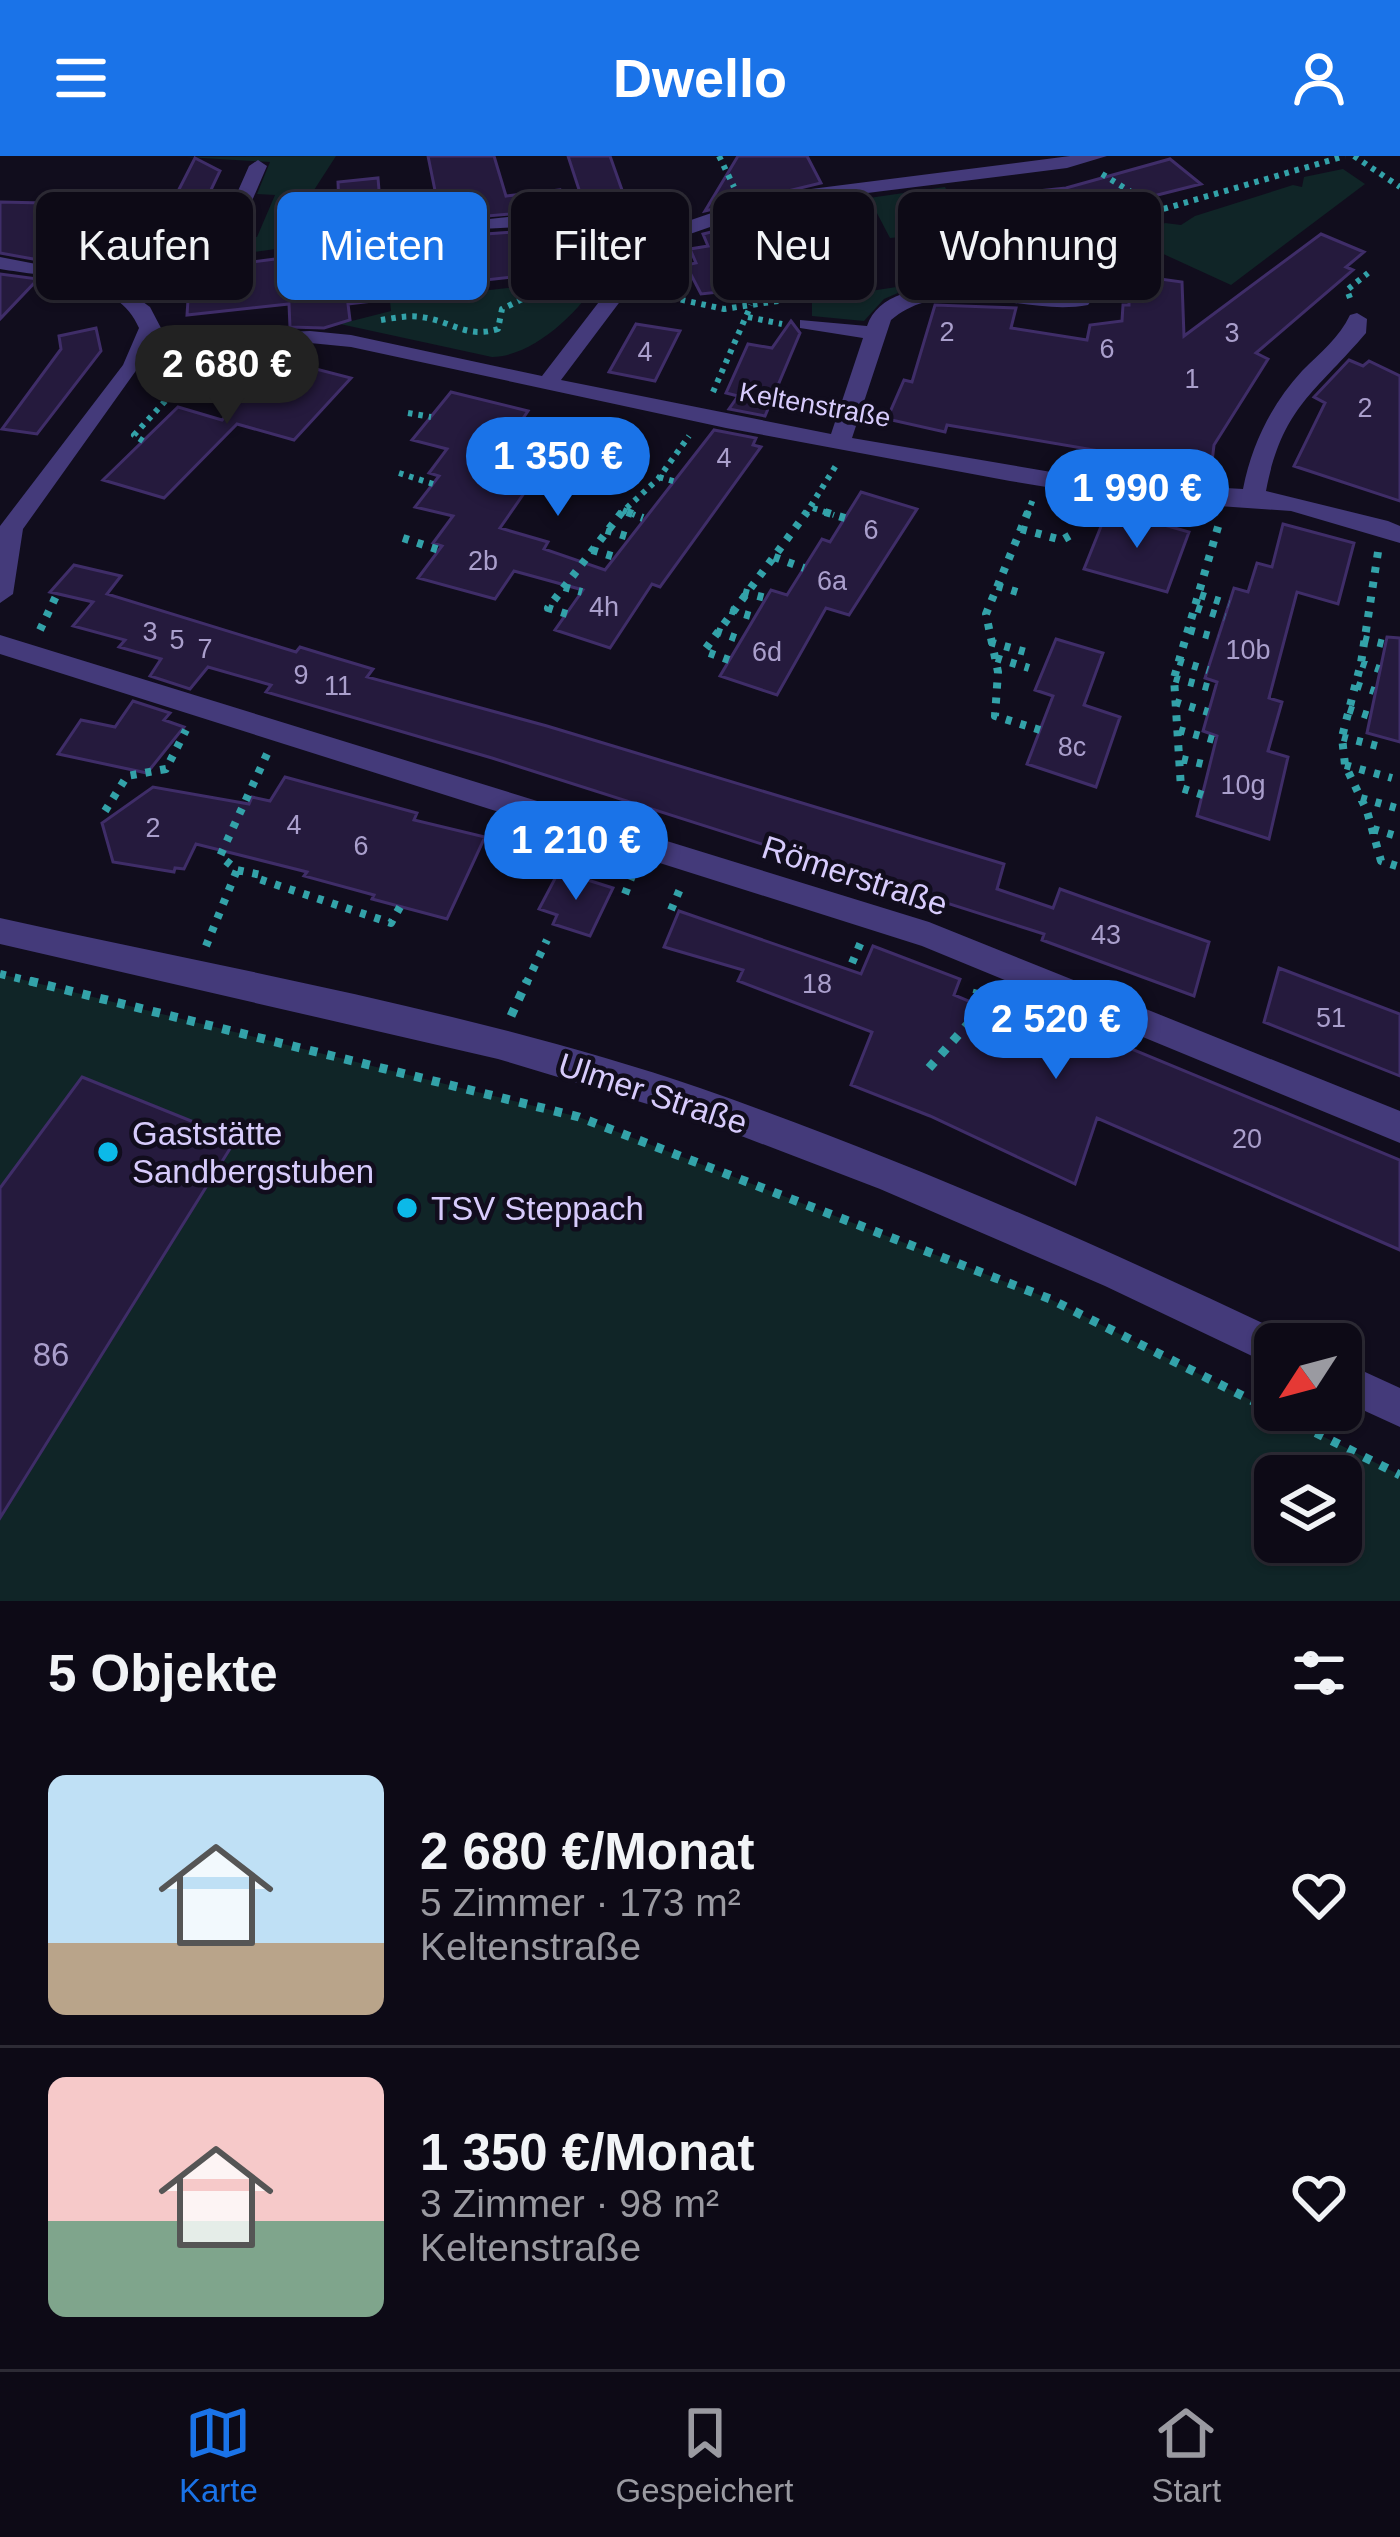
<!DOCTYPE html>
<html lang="de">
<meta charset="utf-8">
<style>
body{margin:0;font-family:Helvetica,sans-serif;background:#16131f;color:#f1f3f6;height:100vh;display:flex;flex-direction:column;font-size:45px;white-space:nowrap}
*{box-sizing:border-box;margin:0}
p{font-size:39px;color:#9a9aa1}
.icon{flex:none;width:66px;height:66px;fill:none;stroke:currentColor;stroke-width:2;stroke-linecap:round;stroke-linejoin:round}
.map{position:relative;height:1445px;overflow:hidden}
.drawer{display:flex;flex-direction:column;background:#0d0a16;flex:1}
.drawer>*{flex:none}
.hud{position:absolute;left:36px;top:36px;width:1329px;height:108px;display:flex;gap:24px}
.needle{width:78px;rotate:234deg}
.tools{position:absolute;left:1254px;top:1167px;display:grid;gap:24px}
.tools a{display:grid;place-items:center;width:108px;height:108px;border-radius:18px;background:#0d0a16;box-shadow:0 3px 9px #0004,0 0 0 3px #2d2b35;font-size:60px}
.price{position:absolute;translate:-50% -102px;padding:0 27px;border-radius:42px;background:#1a73e8;color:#fff;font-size:39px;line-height:78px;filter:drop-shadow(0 3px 6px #0008)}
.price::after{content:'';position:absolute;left:50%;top:72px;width:36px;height:27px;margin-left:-18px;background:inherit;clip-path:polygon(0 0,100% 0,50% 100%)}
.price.on{background:#222;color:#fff}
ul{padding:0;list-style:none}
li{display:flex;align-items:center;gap:36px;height:300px;padding:0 48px}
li+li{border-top:3px solid #2d2b35}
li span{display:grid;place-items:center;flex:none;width:336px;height:240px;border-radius:18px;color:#555}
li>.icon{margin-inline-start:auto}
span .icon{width:144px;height:144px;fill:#fffc;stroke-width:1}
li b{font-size:51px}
h2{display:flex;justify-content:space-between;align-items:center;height:144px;padding:0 48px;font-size:51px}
.chip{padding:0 42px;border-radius:18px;background:#0d0a16;box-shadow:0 3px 9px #0004,0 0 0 3px #2d2b35;font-size:42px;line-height:108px}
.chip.on{background:#1a73e8;color:#fff}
header{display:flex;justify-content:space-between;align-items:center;height:156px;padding:0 48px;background:#1a73e8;color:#fff;font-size:54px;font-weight:700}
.dock{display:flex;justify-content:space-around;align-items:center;height:168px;border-top:3px solid #2d2b35;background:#0d0a16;font-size:33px;color:#9a9aa1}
.dock a{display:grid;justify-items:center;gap:6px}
.dock .on{color:#1a73e8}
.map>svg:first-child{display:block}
.green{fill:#102527;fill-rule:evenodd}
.building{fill:#251a3d;stroke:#3f2d68;stroke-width:3}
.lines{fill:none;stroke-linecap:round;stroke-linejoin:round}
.path-far2{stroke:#33a2a9;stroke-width:6;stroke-dasharray:4.5 6;stroke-linecap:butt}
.path-far1{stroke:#33a2a9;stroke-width:8;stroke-dasharray:6 9;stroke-linecap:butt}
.path{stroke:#33a2a9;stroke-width:9;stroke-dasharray:8 10;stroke-linecap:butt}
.minor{fill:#443a7a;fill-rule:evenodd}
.poi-dot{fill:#0cb9e8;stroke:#110d1d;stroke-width:4.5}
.labels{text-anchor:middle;stroke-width:9;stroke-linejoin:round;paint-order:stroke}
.number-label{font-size:27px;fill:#aa9fcc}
.far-street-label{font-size:27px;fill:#d7cbfc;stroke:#110d1d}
.street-label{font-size:33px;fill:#d7cbfc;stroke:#110d1d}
.poi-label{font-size:33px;fill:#d7cbfc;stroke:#110d1d;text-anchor:start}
.near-number-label{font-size:33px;fill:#aa9fcc}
</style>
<header><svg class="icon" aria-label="menu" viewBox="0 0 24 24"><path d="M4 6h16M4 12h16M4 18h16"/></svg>Dwello<svg class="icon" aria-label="person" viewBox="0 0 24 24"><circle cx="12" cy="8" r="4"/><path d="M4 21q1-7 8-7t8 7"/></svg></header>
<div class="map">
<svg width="1400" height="1445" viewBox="0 0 1400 1445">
<rect width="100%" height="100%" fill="#110d1d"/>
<path class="green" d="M 336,0 L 276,93 L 232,99 L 238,81 L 257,81 L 275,39 L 257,38 L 270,6 L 186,1 Z
M 1343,13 L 1365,28 L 1231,129 L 1135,85 L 1165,67 L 1181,69 L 1195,60 L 1293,29 L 1302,31 L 1304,21 Z
M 945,31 L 967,75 L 890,82 L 869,42 Z
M 600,122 C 578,157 534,200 492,201 L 340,168 L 391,155 L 390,145 Z
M 903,130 L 907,133 L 884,143 L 864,165 L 812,160 L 812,146 L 818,143 Z
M 0,818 L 579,961 L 1050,1143 L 1400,1319 L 1400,1445 L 0,1445 ZM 1275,1320 L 1341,1320 L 1341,1386 L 1275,1386 Z"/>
<path class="building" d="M 428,0 L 494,0 L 506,40 L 560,34 L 566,53 L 441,64 Z
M 568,0 L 610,0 L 628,51 L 586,55 Z
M 738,0 L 807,0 L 821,27 L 705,55 Z
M 195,2 L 220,15 L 188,82 L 190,93 L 150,103 L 148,94 Z
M 1170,3 L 1201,28 L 1114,50 L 1119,57 L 969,73 L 952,44 L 1066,32 Z
M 378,22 L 382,70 L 306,78 L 305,67 L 320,65 L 320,51 L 339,50 L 338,26 Z
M 0,46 L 88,48 L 50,106 L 0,97 Z
M 831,46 L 869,120 L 701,138 L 686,109 L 696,107 L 690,93 L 708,90 L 703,78 Z
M 513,76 L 574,78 L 585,113 L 414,132 L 415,140 L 348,148 L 350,164 L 324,172 L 290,171 L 289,148 L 187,159 L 189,129 L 254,122 L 252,106 L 383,89 L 384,98 L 446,92 L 444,81 Z
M 1321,78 L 1364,96 L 1346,111 L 1353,114 L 1256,197 L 1268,203 L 1214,289 L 1211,314 L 947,269 L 945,276 L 887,263 L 904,224 L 912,226 L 935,149 L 1016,152 L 1011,172 L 1087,184 L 1090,169 L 1122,165 L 1123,149 L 1129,149 L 1129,109 L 1160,112 L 1160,123 L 1182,126 L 1184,180 Z
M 952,91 L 1028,99 L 1021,129 L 942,127 Z
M 0,118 L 38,123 L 0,163 Z
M 791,165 L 800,177 L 765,260 L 729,253 L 738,240 L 726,237 L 748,188 L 772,192 Z
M 636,168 L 680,175 L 655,225 L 609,216 Z
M 96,172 L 101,195 L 37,278 L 2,273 L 61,193 L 59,180 Z
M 281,204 L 351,222 L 294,284 L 237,268 L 164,342 L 103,324 L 178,251 L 222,264 Z
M 1349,204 L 1363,210 L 1369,205 L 1400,220 L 1400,345 L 1294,310 L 1325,247 L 1314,241 Z
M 451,236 L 528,255 L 494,305 L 538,317 L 500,372 L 548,386 L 544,393 L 605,414 L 714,274 L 756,282 L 753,289 L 761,291 L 660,431 L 652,428 L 610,492 L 555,474 L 583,434 L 514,415 L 495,443 L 418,422 L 442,390 L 433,387 L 453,360 L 415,351 L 439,320 L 429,317 L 447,293 L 412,284 Z
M 861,336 L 917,353 L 849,459 L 826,452 L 777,539 L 720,520 L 771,434 L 787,439 L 822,383 L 830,386 Z
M 1108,353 L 1189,376 L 1167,436 L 1084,413 Z
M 1283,368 L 1354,387 L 1338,448 L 1297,436 L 1269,542 L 1282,546 L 1268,595 L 1288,601 L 1269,683 L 1197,660 L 1217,580 L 1203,575 L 1217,526 L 1205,522 L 1234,432 L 1248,436 L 1257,407 L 1272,411 Z
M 74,409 L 121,420 L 107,438 L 296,496 L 300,491 L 336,502 L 373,513 L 367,521 L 547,570 L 1004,708 L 997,733 L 1053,752 L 1060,733 L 1209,786 L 1194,840 L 1042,784 L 1044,778 L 492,602 L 266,536 L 271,529 L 208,511 L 190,533 L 150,520 L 161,503 L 119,491 L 125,484 L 73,470 L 93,446 L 50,436 Z
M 1387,481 L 1400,482 L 1400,586 L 1367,577 Z
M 1056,483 L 1103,497 L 1084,549 L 1120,561 L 1096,631 L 1027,608 L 1053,540 L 1035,534 Z
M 133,545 L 170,557 L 164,564 L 184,571 L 147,617 L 58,598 L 81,564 L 115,571 Z
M 285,621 L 417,657 L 414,664 L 485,681 L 447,763 L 372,743 L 374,739 L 304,720 L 307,716 L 196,688 L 184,713 L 175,712 L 174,716 L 113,706 L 102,667 L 153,631 L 249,648 L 252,641 L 270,645 Z
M 559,715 L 613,732 L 590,780 L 553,768 L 557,759 L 539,753 Z
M 679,755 L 861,818 L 873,790 L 960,823 L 954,839 L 1028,870 L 1035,853 L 1400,1004 L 1400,1094 L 1097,962 L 1075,1028 L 930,960 L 851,929 L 872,876 L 738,825 L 743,814 L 664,791 Z
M 1279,812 L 1400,858 L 1400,920 L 1264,866 Z
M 82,921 L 236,983 L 0,1362 L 0,1032 Z"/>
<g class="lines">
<path class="path-far2" d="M 719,0 L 734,31
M 1354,0 L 1400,31
M 1102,18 L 1160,54
M 62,95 L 80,67
M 1069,119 L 1160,54 L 1345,0
M 650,134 L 690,128
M 650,137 L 724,153 L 872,131
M 1350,142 L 1347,134 L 1368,117
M 748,161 L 782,168
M 381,164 C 394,162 408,159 421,161 C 452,165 466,183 498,173 L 502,153 L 543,133 L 588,128
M 713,236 L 751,149
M 408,257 L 431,261
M 143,285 L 134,279 L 168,242
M 399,317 L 433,328
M 659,321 L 676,326
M 813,352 L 834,359
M 623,354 L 635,359
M 619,359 L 658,323 L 689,280
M 805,359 L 837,308
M 1027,359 L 1033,343"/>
<path class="path-far1" d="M 627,356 L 643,362
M 825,356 L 845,362
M 1028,356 L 986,458 L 998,516 L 995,560 L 1040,574
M 1021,373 L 1062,384 L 1076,376
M 606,374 L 629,381
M 403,382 L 439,394
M 592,394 L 615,401
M 1378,396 L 1361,507 L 1342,581 L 1345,609 L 1367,655 L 1381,705 L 1400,711
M 774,401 L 804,412
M 997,430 L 1024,438
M 564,431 L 582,436
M 743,436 L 766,442
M 1200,439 L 1229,448
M 1196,452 L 1225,461
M 730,454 L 754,461
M 567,458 L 548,452 L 622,356
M 40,474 L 57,438
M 1189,474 L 1218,482
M 716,475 L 741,484
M 1363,483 L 1384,488
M 990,486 L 1033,498
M 996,502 L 1029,512
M 729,504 L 704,495 L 807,356
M 1178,505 L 1208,514
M 1361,507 L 1379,513
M 1174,522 L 1215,533
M 1356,529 L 1374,535
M 1175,546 L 1208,556
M 1348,553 L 1370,560
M 1179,574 L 1218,585
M 1342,581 L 1377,590
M 267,598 L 220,700 L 237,714 L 261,719 L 259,723 L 391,767 L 400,751
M 1182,603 L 1211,610
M 1345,609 L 1392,622
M 1203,639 L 1181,632 L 1174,522 L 1220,364
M 1361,642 L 1400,653
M 105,655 L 127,620 L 166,613 L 186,574
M 1373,673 L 1400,681
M 625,738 L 633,717
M 671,754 L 680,733
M 206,790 L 237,714
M 852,807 L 861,786
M 0,818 L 42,828
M 526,828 L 547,784"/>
<path class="path" d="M 30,825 L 579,961 L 1050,1143 L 1400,1319
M 511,860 L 527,825
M 929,912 L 968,868 L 978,834"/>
<path class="minor" d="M 1070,0 L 1107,0 L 1067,12 L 811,44 L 739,61 L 664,87 L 561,224 L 831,278 L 863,182 L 800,172 L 800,164 L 867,170 C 889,106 1029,138 1081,139 L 1091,145 L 1088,149 C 1024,161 947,117 891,164 L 852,282 L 1104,325 L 1243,333 C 1252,288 1271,249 1302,215 C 1321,196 1339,182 1350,159 L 1357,157 L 1367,163 L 1366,177 C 1315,237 1282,251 1266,335 L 1388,365 L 1400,370 L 1400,387 L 1291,355 L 1119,343 L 1010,325 L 726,272 L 351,191 L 310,187 L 150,195 L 23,373 L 13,438 L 0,447 L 0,370 L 123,209 L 139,172 C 119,122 46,121 0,113 L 0,101 L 98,120 L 207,94 L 214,89 L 249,10 L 258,4 L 267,10 L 230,96 L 221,103 L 117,127 L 150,151 L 161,172 L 156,182 L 310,175 L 351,179 L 542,220 L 645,86 C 537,52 396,85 284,97 L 274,91 L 284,85 L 554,56 L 612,63 L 656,76 L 726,52 L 811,33 Z
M 0,479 L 929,766 L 1400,955 L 1400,987 L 922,790 L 0,498 Z
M 0,762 C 233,814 473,855 700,932 C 901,1002 1096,1088 1288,1179 L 1292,1188 L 1275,1188 L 1275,1211 L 1105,1130 L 880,1033 L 697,963 L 498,903 L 0,788 Z
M 1341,1205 L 1400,1232 L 1400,1271 L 1341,1244 Z"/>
</g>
<g class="poi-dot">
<circle cx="108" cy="996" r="12"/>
<circle cx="407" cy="1052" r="12"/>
</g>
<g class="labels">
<g class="number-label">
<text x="947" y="185">2</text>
<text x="1232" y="186">3</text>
<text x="1107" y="202">6</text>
<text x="645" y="205">4</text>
<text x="1192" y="232">1</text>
<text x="1365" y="261">2</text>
<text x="724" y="311">4</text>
<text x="871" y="383">6</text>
<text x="483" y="414">2b</text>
<text x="832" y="434">6a</text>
<text x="604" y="460">4h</text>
<text x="150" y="485">3</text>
<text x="177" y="493">5</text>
<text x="205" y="502">7</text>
<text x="1248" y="503">10b</text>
<text x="767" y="505">6d</text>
<text x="301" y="528">9</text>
<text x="338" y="539">11</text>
<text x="1072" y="600">8c</text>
<text x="1243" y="638">10g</text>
<text x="294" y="678">4</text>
<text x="153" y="681">2</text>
<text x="361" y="699">6</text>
<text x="1106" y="788">43</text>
<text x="817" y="837">18</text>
<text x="1331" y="871">51</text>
<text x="1247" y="992">20</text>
</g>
<g class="far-street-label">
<text transform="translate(815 249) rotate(10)" y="9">Keltenstraße</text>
</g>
<g class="street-label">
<text transform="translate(855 719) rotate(18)" y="12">Römerstraße</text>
<text transform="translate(653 937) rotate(18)" y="12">Ulmer Straße</text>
</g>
<g class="poi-label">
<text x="132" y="989">Gaststätte<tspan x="132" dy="38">Sandbergstuben</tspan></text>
<text x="431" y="1064">TSV Steppach</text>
</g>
<g class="near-number-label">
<text x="51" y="1210">86</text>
</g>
</g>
</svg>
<div class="tools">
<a><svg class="needle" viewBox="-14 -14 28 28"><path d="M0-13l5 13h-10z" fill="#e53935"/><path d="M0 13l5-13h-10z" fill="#9a9aa1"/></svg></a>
<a><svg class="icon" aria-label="layers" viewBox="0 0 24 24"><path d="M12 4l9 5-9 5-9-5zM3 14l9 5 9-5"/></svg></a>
</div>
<b class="price on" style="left:227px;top:271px">2 680 €</b>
<b class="price" style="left:558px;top:363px">1 350 €</b>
<b class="price" style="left:1137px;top:395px">1 990 €</b>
<b class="price" style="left:576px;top:747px">1 210 €</b>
<b class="price" style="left:1056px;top:926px">2 520 €</b>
<div class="hud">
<a class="chip">Kaufen</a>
<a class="chip on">Mieten</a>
<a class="chip">Filter</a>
<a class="chip">Neu</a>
<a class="chip">Wohnung</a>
</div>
</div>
<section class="drawer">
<h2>5 Objekte<svg class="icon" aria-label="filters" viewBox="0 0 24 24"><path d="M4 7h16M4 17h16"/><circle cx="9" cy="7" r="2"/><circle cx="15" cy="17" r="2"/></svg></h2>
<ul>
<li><span style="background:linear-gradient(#bfe0f5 70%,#b9a48a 0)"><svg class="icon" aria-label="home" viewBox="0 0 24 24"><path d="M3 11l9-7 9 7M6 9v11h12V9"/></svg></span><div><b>2 680 €/Monat</b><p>5 Zimmer · 173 m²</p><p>Keltenstraße</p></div><svg class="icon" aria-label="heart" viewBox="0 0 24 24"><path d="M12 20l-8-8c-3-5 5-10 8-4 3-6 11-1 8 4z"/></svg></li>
<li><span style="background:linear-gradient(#f6c9c9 60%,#7fa58c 0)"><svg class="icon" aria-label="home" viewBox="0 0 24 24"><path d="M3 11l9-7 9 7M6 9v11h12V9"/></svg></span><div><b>1 350 €/Monat</b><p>3 Zimmer · 98 m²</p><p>Keltenstraße</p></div><svg class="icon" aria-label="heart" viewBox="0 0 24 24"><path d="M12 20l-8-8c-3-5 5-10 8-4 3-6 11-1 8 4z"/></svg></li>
</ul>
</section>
<nav class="dock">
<a class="on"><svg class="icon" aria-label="map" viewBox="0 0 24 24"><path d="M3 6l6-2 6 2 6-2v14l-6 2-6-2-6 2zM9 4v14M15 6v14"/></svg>Karte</a>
<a><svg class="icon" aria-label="saved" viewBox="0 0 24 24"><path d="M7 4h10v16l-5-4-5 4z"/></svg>Gespeichert</a>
<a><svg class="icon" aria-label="home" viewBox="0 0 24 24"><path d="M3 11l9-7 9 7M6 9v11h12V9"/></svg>Start</a>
</nav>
